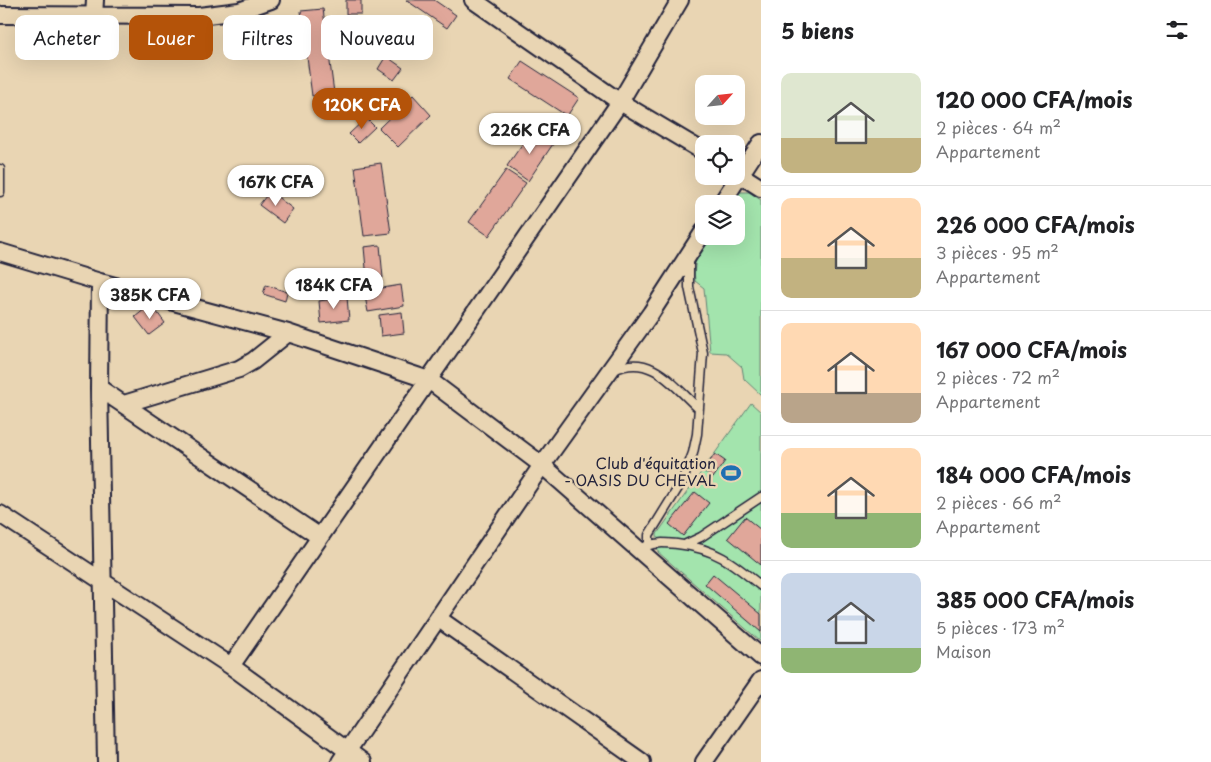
<!DOCTYPE html>
<html lang="fr">
<meta charset="utf-8">
<style>
body{margin:0;font-family:"Playpen Sans",sans-serif;background:#f2f2f2;color:#202124;height:100vh;display:flex;flex-direction:column;font-size:19px;white-space:nowrap}
*{box-sizing:border-box;margin:0}
p{font-size:16px;color:#757577}
.icon{flex:none;width:28px;height:28px;fill:none;stroke:currentColor;stroke-width:2;stroke-linecap:round;stroke-linejoin:round}
.map{position:relative;flex:1;overflow:hidden}
.side{display:flex;flex-direction:column;background:#fff;width:450px}
.side>*{flex:none}
.hud{position:absolute;left:15px;top:15px;width:475px;height:45px;display:flex;gap:10px}
.needle{width:32px;rotate:63deg}
.controls{position:absolute;left:695px;top:75px;display:grid;gap:10px}
.controls a{display:grid;place-items:center;width:50px;height:50px;border-radius:10px;background:#fff;box-shadow:0 5px 20px #0002;font-size:25px}
.price{position:absolute;translate:-50% -42px;padding:0 11px;border-radius:18px;background:#fff;color:#222;font-size:16px;line-height:32px;filter:drop-shadow(0 1px 2px #0008)}
.price::after{content:'';position:absolute;left:50%;top:30px;width:15px;height:11px;margin-left:-8px;background:inherit;clip-path:polygon(0 0,100% 0,50% 100%)}
.price.on{background:#b45309;color:#fff}
ul{padding:0;list-style:none}
li{display:flex;align-items:center;gap:15px;height:125px;padding:0 20px}
li+li{border-top:1px solid #e0e0e0}
li span{display:grid;place-items:center;flex:none;width:140px;height:100px;border-radius:10px;color:#555}
li>.icon{margin-inline-start:auto}
span .icon{width:60px;height:60px;fill:#fffc;stroke-width:1}
li b{font-size:21px}
h2{display:flex;justify-content:space-between;align-items:center;height:60px;padding:0 20px;font-size:21px}
.chip{padding:0 18px;border-radius:10px;background:#fff;box-shadow:0 5px 20px #0002;font-size:18px;line-height:45px}
.chip.on{background:#b45309;color:#fff}
main{display:flex;flex:1;min-height:0}
.map>svg:first-child{display:block}
.green{fill:#a3e4ad;stroke:#628374}
.building{fill:#e0a79a;stroke:#22223b}
.lines{fill:none;stroke-linecap:round;stroke-linejoin:round}
.service-casing{stroke:#22223b;stroke-width:11}
.minor-casing{stroke:#22223b;stroke-width:20}
.service{stroke:#e9d5b3;stroke-width:8}
.minor{stroke:#e9d5b3;stroke-width:16}
.labels{text-anchor:middle;stroke-width:5;stroke-linejoin:round;paint-order:stroke}
.poi-label{font-size:15px;fill:#22223b;stroke:#e9d5b3;text-anchor:end}
</style>
<main>
<div class="map">
<svg width="761" height="762" viewBox="0 0 761 762">
<rect width="100%" height="100%" fill="#e9d5b3"/>
<filter id="ink" filterUnits="userSpaceOnUse"><feTurbulence type="fractalNoise" baseFrequency=".02" numOctaves="2"/><feDisplacementMap in="SourceGraphic" scale="10" xChannelSelector="R" yChannelSelector="G"/><feConvolveMatrix kernelMatrix="1 2 1 2 8 2 1 2 1" color-interpolation-filters="sRGB"/></filter>
<g filter="url(#ink)">
<path class="green" d="M 739,192 L 749,192 L 761,200 L 761,395 L 744,379 L 742,367 L 726,353 L 710,352 L 704,288 L 695,281 C 693,265 697,250 706,236 L 736,236 L 736,204 L 726,204 Z
M 751,403 L 761,412 L 761,642 L 658,552 L 657,534 Z"/>
<path class="building" d="M 346,0 L 361,0 L 361,14 L 346,14 Z
M 406,0 L 434,0 L 456,15 L 447,28 Z
M 323,9 L 334,93 L 312,96 L 301,11 Z
M 365,28 L 371,45 L 356,51 L 350,34 Z
M 386,56 L 403,68 L 394,80 L 378,69 Z
M 522,61 L 579,98 L 567,116 L 510,79 Z
M 413,95 L 431,115 L 398,147 L 379,128 Z
M 366,118 L 375,127 L 358,143 L 349,134 Z
M 532,130 L 553,144 L 528,181 L 507,166 Z
M 381,163 L 391,233 L 364,236 L 355,167 Z
M 506,170 L 526,183 L 489,236 L 469,222 Z
M 270,191 L 293,209 L 283,223 L 259,205 Z
M 380,245 L 383,278 L 367,279 L 364,247 Z
M 266,285 L 287,292 L 285,301 L 263,294 Z
M 401,285 L 404,306 L 368,312 L 364,291 Z
M 347,297 L 349,320 L 321,323 L 319,301 Z
M 151,304 L 165,323 L 149,335 L 135,317 Z
M 402,312 L 404,333 L 381,336 L 379,315 Z
M 715,454 L 725,461 L 713,478 L 703,471 Z
M 695,492 L 709,503 L 683,536 L 669,524 Z
M 745,517 L 761,530 L 761,565 L 728,538 Z
M 713,574 L 761,614 L 761,632 L 705,584 Z"/>
<g class="lines">
<defs>
<path id="service" d="M 0,169 L 0,192
M 614,370 C 650,352 673,385 697,407
M 686,544 L 701,537 L 761,497
M 649,545 L 649,535 L 683,480 L 693,453 L 697,434 L 703,353 L 689,287 L 689,261
M 646,546 C 657,542 665,543 677,544 C 715,548 733,563 761,586"/>
<path id="minor" d="M 473,0 L 620,102 L 704,152
M 0,15 L 199,16 L 239,11 L 271,0
M 94,17 L 95,0
M 736,172 L 761,188
M 721,204 L 761,143
M 0,252 L 100,282 L 288,333 L 429,380 L 542,465 L 761,657
M 100,282 L 99,388 L 106,762
M 99,388 L 320,537
M 124,404 L 239,369 L 253,361 L 288,333
M 0,514 L 231,666 L 363,762
M 439,619 L 642,762
M 231,666 L 620,102 L 680,0
M 340,762 L 542,465 L 651,313 L 704,231
M 704,762 L 761,680"/>
</defs>
<use href="#service" class="service-casing"/>
<use href="#minor" class="minor-casing"/>
<use href="#service" class="service"/>
<use href="#minor" class="minor"/>
</g>
</g>
<defs>
<symbol id="stadium-bare" viewBox="-9 -9 18 18"><path d="M0-5a6.5 5 0 1 0 0 10a6.5 5 0 1 0 0-10ZM-3.5-1.8h7v3.6h-7Z" fill="#1f6fb2" stroke="#e9d5b3" stroke-width="2.5" paint-order="stroke"/></symbol>
</defs>
<g fill-rule="evenodd">
<use href="#stadium-bare" x="717" y="459" width="28" height="28"/>
</g>
<g class="labels">
<g class="poi-label">
<text x="716" y="469">Club d'équitation<tspan x="716" dy="17">- OASIS DU CHEVAL</tspan></text>
</g>
</g>
</svg>
<div class="controls">
<a><svg class="needle" viewBox="-14 -14 28 28"><path d="M0-13l5 13h-10z" fill="#e53935"/><path d="M0 13l5-13h-10z" fill="#757577"/></svg></a>
<a><svg class="icon" aria-label="locate" viewBox="0 0 24 24"><circle cx="12" cy="12" r="6"/><path d="M12 2v4M12 18v4M2 12h4M18 12h4"/></svg></a>
<a><svg class="icon" aria-label="layers" viewBox="0 0 24 24"><path d="M12 4l9 5-9 5-9-5zM3 14l9 5 9-5"/></svg></a>
</div>
<b class="price on" style="left:362px;top:130px">120K CFA</b>
<b class="price" style="left:530px;top:155px">226K CFA</b>
<b class="price" style="left:276px;top:207px">167K CFA</b>
<b class="price" style="left:334px;top:310px">184K CFA</b>
<b class="price" style="left:150px;top:320px">385K CFA</b>
<div class="hud">
<a class="chip">Acheter</a>
<a class="chip on">Louer</a>
<a class="chip">Filtres</a>
<a class="chip">Nouveau</a>
</div>
</div>
<section class="side">
<h2>5 biens<svg class="icon" aria-label="filters" viewBox="0 0 24 24"><path d="M4 7h16M4 17h16"/><circle cx="9" cy="7" r="2"/><circle cx="15" cy="17" r="2"/></svg></h2>
<ul>
<li><span style="background:linear-gradient(#dfe7d0 65%,#c2b280 0)"><svg class="icon" aria-label="home" viewBox="0 0 24 24"><path d="M3 11l9-7 9 7M6 9v11h12V9"/></svg></span><div><b>120 000 CFA/mois</b><p>2 pièces · 64 m²</p><p>Appartement</p></div></li>
<li><span style="background:linear-gradient(#ffd9b3 60%,#c2b280 0)"><svg class="icon" aria-label="home" viewBox="0 0 24 24"><path d="M3 11l9-7 9 7M6 9v11h12V9"/></svg></span><div><b>226 000 CFA/mois</b><p>3 pièces · 95 m²</p><p>Appartement</p></div></li>
<li><span style="background:linear-gradient(#ffd9b3 70%,#b9a48a 0)"><svg class="icon" aria-label="home" viewBox="0 0 24 24"><path d="M3 11l9-7 9 7M6 9v11h12V9"/></svg></span><div><b>167 000 CFA/mois</b><p>2 pièces · 72 m²</p><p>Appartement</p></div></li>
<li><span style="background:linear-gradient(#ffd9b3 65%,#8fb573 0)"><svg class="icon" aria-label="home" viewBox="0 0 24 24"><path d="M3 11l9-7 9 7M6 9v11h12V9"/></svg></span><div><b>184 000 CFA/mois</b><p>2 pièces · 66 m²</p><p>Appartement</p></div></li>
<li><span style="background:linear-gradient(#c9d6e8 75%,#8fb573 0)"><svg class="icon" aria-label="home" viewBox="0 0 24 24"><path d="M3 11l9-7 9 7M6 9v11h12V9"/></svg></span><div><b>385 000 CFA/mois</b><p>5 pièces · 173 m²</p><p>Maison</p></div></li>
</ul>
</section>
</main>
